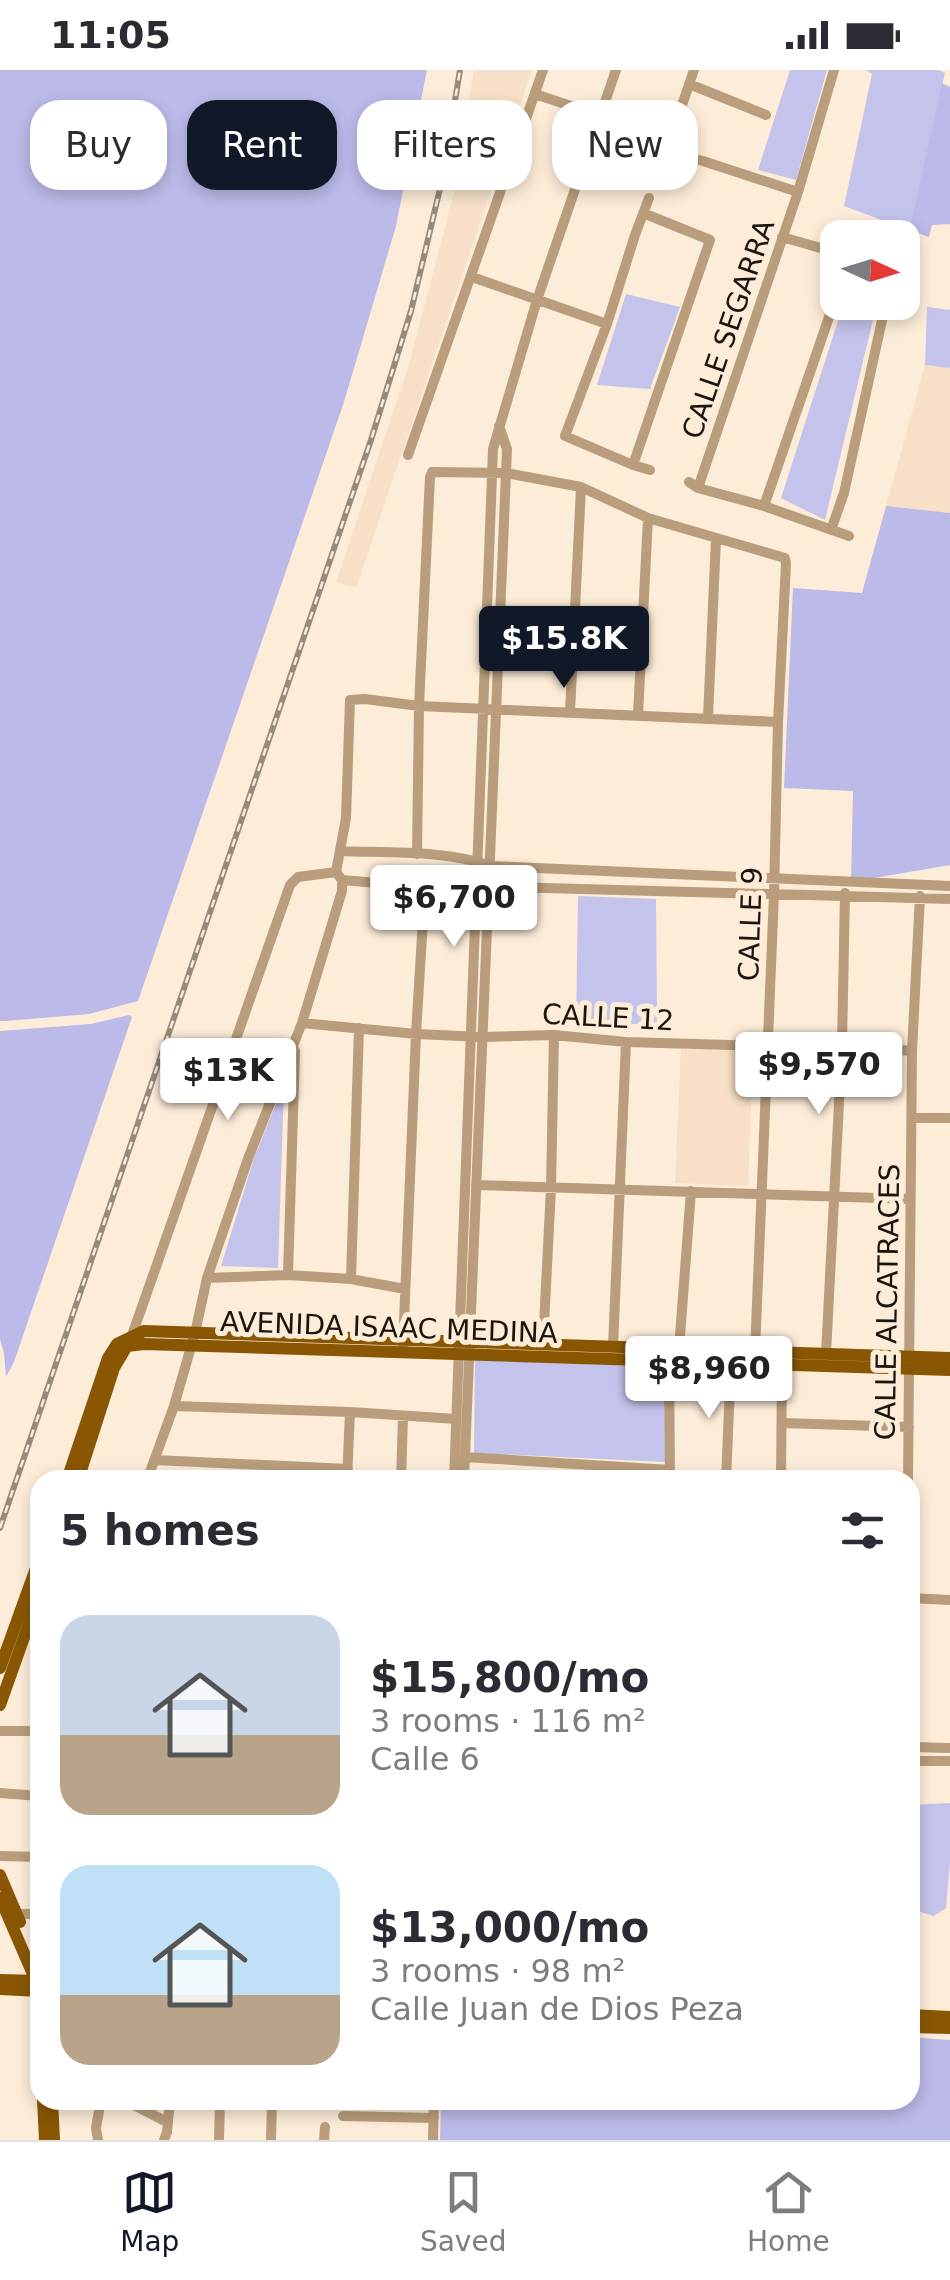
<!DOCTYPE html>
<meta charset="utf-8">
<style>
body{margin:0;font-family:"DejaVu Sans",sans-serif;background:#f2f2f3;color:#2b2b33;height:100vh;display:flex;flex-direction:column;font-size:38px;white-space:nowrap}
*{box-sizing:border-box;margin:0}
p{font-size:32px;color:#7c7c81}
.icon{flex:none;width:55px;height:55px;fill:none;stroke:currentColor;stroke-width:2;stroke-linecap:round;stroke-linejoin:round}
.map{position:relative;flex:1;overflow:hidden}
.drawer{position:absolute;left:30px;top:1400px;width:890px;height:640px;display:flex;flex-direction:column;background:#fff;border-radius:30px;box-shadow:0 5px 15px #0003}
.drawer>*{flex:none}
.banner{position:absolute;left:30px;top:30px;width:890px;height:90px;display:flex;gap:20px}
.needle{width:65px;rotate:94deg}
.tools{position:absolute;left:820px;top:150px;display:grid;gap:20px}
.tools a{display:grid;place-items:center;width:100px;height:100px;border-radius:20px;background:#fff;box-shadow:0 5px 15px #0003;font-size:50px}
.price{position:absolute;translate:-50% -85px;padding:0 22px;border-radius:10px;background:#fff;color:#222;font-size:32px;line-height:65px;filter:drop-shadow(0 2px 5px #0008)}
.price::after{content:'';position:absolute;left:50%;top:60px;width:30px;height:22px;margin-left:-15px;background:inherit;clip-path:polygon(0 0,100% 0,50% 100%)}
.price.on{background:#111827;color:#fff}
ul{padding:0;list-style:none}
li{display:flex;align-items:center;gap:30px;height:250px;padding:0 30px}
li span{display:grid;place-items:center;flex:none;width:280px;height:200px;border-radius:30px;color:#555}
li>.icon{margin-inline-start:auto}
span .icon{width:120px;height:120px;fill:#fffc;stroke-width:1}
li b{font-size:42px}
h2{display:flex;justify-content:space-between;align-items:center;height:120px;padding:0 30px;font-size:42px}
.pill{padding:0 35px;border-radius:30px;background:#fff;box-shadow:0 5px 15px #0003;font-size:35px;line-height:90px}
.pill.on{background:#111827;color:#fff}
.status{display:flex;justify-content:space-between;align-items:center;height:70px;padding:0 50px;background:#fff;direction:ltr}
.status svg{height:28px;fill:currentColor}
.menu{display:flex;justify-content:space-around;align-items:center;height:140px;border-top:2px solid #e1e1e2;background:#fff;font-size:28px;color:#7c7c81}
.menu a{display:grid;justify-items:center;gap:5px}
.menu .on{color:#111827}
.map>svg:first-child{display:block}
.built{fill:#f7e0c7}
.green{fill:#c4c3ec}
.forest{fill:#bbbae9}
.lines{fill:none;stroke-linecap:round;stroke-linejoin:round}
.minor{stroke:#b99d7c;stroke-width:10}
.major{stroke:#895703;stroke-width:12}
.rail-casing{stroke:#968a7b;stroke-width:6}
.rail{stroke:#fdecd8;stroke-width:2.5;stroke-dasharray:8;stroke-linecap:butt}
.labels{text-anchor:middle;stroke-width:10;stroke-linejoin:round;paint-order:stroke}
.street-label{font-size:28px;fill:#1b150e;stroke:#fdecd8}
</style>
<div class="status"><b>11:05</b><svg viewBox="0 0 49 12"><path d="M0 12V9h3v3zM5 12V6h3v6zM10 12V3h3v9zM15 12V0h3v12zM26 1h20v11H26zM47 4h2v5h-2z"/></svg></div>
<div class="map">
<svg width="950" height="2070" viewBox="0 0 950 2070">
<rect width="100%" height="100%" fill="#fdecd8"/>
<path class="built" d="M 474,0 L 532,0 L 356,518 L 336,512 L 409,295 L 454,123 Z
M 925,295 L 950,298 L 950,443 L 886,436 Z
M 681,979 L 753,981 L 748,1116 L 675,1113 Z"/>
<path class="green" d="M 790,0 L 827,0 L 796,110 L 758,100 Z
M 866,0 L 939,0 L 945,3 L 909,160 L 844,136 L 872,4 Z
M 626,224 L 680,237 L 650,319 L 597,315 Z
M 844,232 L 877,233 L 825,450 L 781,428 Z
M 927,237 L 950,240 L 950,298 L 925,295 Z
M 578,826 L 656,829 L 657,953 L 576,957 Z
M 284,1014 L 278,1198 L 221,1196 L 254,1088 Z
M 475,1287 L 668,1298 L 665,1392 L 474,1383 Z
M 950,1733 L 950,1793 L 946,1838 L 934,1846 L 910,1839 L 910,1735 Z"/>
<path class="forest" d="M 0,0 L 427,0 L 396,156 L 344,332 L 138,931 L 89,944 L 6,951 L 0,951 Z
M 942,13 L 950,17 L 950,154 L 932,155 L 929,167 L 909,160 Z
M 886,436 L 950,443 L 950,795 L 851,812 L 853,721 L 784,718 L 793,518 L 862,523 Z
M 129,945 L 132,947 L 14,1292 L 6,1307 L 4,1283 L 0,1269 L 0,961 L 91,954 Z
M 910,1967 L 950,1970 L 950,2070 L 440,2070 L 441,2030 L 910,2030 Z"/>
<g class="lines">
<path class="minor" d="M 689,14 L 766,45
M 535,24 L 601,46
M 667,82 L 703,91 L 798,122
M 662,94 L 694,0
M 649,128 L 635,165 L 607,254 L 565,366 L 633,395 L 650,400
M 782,167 L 838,183
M 472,207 L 607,254
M 408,385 L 543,0
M 633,395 L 710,170 L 643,143
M 689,412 L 698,418 L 764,436 L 849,466
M 698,418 L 798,122 L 834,0
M 764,436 L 838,221
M 831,460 L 844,423 L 886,232
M 570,642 L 581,417
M 638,645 L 648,448
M 708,647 L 716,469
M 340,781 C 386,783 448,780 490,796 L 950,816
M 417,784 L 419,636 L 430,407 L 432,402 L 506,403 L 581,417 L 648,448 L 785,488 L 786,494 L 778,652 L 774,824 L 755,1282
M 342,810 L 425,817 L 476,816 L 950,829
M 302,953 L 416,964 L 483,967 L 554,965 L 626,972 L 767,976 L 842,975 L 912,981
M 912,1048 L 950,1048
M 476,1115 L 910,1129
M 288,1205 L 295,981
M 207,1208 L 288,1205 L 351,1209 L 405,1219
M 351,1209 L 359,958
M 130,1271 L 290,815 L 298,807 L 336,802
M 543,1275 L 551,1118 L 554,965
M 403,1276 L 416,964 L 425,817
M 613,1277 L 626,972
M 679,1279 L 691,1121
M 826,1284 L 842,975 L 845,823
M 669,1286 L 670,1410
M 174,1336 L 350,1342 L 456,1349
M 782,1353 L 909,1357
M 465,1387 L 670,1400
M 155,1390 L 348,1399
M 781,1409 L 782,1295
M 147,1410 L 174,1336 L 195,1263 L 207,1208 L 249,1086 L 302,953 L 342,821 L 342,810 L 336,802 L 346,748 L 350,630 L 365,629 L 419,636 L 778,652
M 347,1410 L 350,1342
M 401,1410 L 403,1347
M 454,1410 L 493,379 L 537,230 L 616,0
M 464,1410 L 507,379 L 499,356
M 726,1410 L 731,1293
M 766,1410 L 846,1410
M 908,1410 L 912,981 L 920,826
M 910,1528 L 950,1530
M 0,1661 L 40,1661
M 910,1677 L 950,1678
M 910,1691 L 950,1691
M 0,1723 L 40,1726
M 34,1725 L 40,1705
M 0,1786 L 40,1787
M 16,1844 L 40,1844
M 124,2030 L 167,2052
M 220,2031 L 307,2035
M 343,2046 L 434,2048
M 98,2070 L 96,2058 L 101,2030
M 164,2070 L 167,2062 L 170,2030
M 219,2070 L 220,2030
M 271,2070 L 272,2033
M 324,2070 L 325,2057
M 433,2070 L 434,2030"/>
<path class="major" d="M 67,1410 L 108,1288 L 117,1274 L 144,1261 L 950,1288
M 78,1410 L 114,1298 L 127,1276 L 144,1274 L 950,1300
M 0,1598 L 40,1487
M 0,1635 L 40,1522
M 0,1805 L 20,1852
M 0,1828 L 36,1911 L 40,1973
M 0,1910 L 40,1911
M 0,1919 L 40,1921
M 910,1945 L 950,1947
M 910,1957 L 950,1958
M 43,2030 L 45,2070
M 52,2030 L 54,2070"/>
<defs>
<path id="rail" d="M 0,1458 L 371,370 L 411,241 L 442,110 L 460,0"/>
</defs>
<use href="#rail" class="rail-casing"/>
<use href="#rail" class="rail"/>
</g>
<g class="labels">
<g class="street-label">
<text transform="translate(728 259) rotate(-71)" y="10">CALLE SEGARRA</text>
<text transform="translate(750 854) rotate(-88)" y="10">CALLE 9</text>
<text transform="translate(608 947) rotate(3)" y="10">CALLE 12</text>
<text transform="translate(887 1232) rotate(-89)" y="10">CALLE ALCATRACES</text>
<text transform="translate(389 1257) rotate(2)" y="10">AVENIDA ISAAC MEDINA</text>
</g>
</g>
</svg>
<div class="tools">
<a><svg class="needle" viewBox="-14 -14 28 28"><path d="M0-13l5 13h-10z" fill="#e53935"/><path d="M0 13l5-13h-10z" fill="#7c7c81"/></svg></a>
</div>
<b class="price on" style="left:564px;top:621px">$15.8K</b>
<b class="price" style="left:454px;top:880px">$6,700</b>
<b class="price" style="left:819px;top:1047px">$9,570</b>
<b class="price" style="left:228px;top:1053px">$13K</b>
<b class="price" style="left:709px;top:1351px">$8,960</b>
<div class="banner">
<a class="pill">Buy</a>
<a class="pill on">Rent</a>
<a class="pill">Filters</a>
<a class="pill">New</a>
</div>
<section class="drawer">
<h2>5 homes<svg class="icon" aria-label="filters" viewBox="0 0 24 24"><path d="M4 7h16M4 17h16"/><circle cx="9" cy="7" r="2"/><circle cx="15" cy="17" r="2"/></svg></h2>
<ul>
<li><span style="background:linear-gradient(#c9d6e8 60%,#b9a48a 0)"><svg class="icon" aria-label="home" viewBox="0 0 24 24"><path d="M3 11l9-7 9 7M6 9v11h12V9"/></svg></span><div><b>$15,800/mo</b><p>3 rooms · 116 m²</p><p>Calle 6</p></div></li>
<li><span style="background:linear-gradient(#bfe0f5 65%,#b9a48a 0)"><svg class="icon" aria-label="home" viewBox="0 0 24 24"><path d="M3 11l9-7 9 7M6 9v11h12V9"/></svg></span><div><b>$13,000/mo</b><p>3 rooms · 98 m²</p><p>Calle Juan de Dios Peza</p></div></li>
</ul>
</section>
</div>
<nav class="menu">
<a class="on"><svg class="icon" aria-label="map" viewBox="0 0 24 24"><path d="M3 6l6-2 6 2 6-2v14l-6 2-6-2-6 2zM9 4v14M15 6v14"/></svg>Map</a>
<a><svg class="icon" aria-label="saved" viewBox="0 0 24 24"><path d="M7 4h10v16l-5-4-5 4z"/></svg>Saved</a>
<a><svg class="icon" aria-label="home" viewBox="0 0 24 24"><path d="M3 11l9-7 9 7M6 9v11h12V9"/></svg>Home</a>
</nav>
